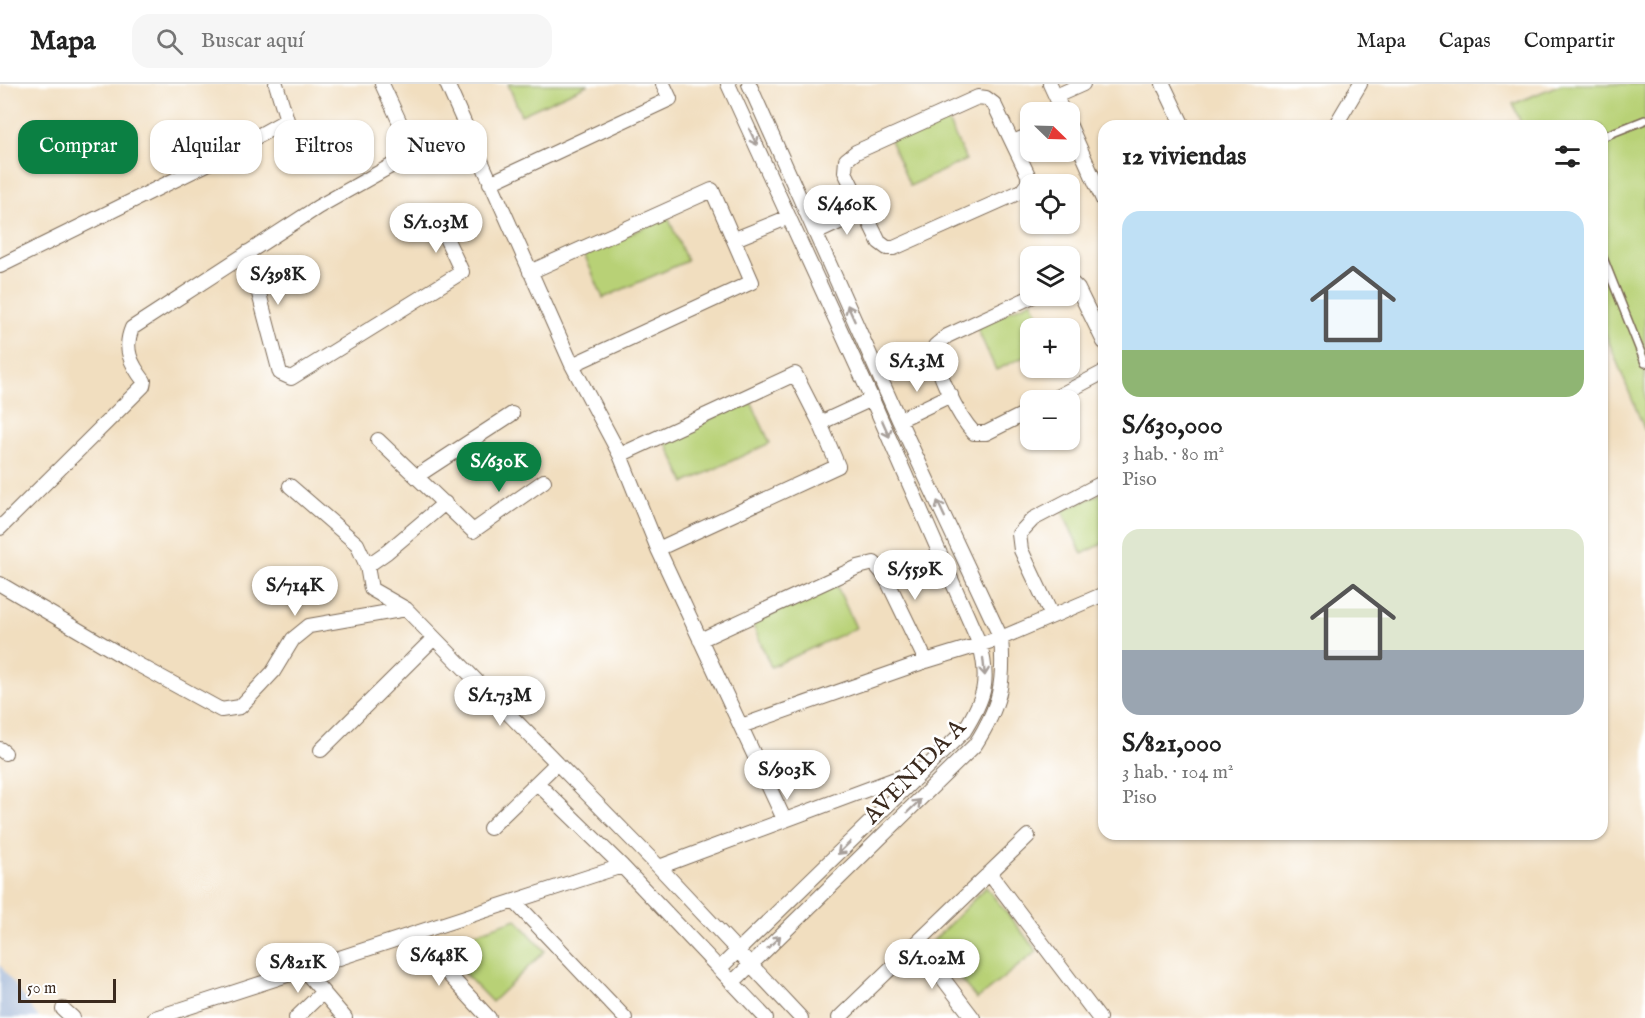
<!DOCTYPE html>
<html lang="es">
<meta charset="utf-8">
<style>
body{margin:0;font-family:"IM FELL English",serif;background:#f6f6f6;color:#222;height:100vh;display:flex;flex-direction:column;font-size:22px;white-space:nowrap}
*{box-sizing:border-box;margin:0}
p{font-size:20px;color:#767676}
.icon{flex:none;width:33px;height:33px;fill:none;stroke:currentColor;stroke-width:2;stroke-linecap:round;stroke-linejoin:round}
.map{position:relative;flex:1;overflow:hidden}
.drawer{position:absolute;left:1098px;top:36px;width:510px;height:720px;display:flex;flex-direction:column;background:#fff;border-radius:18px;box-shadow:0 2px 4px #0004}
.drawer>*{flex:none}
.banner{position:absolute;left:18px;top:36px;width:570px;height:54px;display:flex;gap:12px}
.needle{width:39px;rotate:113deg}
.buttons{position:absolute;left:1020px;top:18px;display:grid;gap:12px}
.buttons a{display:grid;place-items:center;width:60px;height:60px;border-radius:12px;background:#fff;box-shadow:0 2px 4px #0004;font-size:30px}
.scale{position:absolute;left:18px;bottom:15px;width:98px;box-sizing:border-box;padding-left:6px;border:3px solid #3b2a1e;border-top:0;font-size:16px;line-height:21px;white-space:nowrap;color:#3b2a1e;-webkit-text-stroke:4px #fff;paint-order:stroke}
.price{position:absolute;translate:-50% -51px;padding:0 14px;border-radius:21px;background:#fff;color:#222;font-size:20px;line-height:39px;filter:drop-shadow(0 2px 3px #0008)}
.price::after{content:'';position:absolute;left:50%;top:36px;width:18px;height:14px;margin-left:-9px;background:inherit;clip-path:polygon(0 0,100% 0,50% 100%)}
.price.current{background:#0b8043;color:#fff}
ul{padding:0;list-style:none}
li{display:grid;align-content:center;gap:12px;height:318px;padding:0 24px}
li span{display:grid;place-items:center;height:186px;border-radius:18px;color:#555}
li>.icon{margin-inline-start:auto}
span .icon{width:108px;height:108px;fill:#fffc;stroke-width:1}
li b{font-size:26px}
h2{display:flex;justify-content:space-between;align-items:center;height:72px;padding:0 24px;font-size:26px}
.chip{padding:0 21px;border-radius:18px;background:#fff;box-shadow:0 2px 4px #0004;font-size:21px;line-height:54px}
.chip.current{background:#0b8043;color:#fff}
header{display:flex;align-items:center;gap:36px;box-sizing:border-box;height:84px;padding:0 30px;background:#fff;border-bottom:2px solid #e0e0e0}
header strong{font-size:28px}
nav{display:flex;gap:33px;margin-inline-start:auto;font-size:21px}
.search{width:420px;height:54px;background:#f6f6f6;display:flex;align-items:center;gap:15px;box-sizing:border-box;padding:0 21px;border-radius:18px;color:#767676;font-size:22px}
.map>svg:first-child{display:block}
.industrial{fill:#b5c6de}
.green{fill:#b8d176;stroke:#7a7e4a;stroke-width:1.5}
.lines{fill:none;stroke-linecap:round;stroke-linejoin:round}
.lane-casing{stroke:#7b6956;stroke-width:10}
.street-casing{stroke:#7b6956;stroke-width:16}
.lane{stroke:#fff;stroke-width:7}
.street{stroke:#fff;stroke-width:14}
.oneway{stroke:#a79f9a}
.labels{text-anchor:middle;stroke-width:5;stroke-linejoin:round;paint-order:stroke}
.street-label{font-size:24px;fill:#3b2a1e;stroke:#fff}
</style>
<header>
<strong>Mapa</strong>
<div class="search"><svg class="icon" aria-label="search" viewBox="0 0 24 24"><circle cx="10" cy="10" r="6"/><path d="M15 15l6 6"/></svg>Buscar aquí</div>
<nav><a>Mapa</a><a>Capas</a><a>Compartir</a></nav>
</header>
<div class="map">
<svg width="1645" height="934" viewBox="0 0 1645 934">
<rect width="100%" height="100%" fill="#fff"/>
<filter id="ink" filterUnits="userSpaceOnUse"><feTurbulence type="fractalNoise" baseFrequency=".0167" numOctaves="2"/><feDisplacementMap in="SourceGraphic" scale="12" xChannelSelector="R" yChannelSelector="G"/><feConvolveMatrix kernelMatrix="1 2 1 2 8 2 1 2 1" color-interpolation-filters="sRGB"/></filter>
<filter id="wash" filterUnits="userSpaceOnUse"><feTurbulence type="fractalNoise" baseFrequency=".008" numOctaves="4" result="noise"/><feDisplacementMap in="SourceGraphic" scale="24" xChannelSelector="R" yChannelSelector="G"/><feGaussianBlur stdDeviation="1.35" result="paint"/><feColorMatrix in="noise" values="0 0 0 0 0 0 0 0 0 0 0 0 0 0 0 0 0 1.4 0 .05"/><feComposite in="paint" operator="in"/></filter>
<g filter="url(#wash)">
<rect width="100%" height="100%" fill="#f1debf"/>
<path class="industrial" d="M 0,881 L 39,934 L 0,934 Z"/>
<path class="green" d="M 508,0 L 589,0 L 521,31 Z
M 1561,0 L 1645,0 L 1645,347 L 1602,241 L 1602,42 L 1522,42 L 1513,20 Z
M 945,31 L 966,76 L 910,102 L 890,56 Z
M 668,133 L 687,177 L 603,214 L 584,170 Z
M 1032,217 L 1044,244 L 1030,244 L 1030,270 L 996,286 L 976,242 Z
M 750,316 L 770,359 L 685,399 L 665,356 Z
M 1104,408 L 1104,459 L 1082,470 L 1062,427 Z
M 836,500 L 856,544 L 771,583 L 752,539 Z
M 986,803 L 1037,867 L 977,915 L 930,860 Z
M 516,835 L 545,867 L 492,918 L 438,862 Z"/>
</g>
<g filter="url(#ink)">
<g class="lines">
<defs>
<path id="lane" d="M 1602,53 L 1645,36
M 1602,171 L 1645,279"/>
<path id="street" d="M 447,0 L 572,281 L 620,371 L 658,465 L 784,735
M 1050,0 L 1063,28
M 1163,0 L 1183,42
M 1056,12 L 1083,0
M 978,13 L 986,14 L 994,20 L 1028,91 L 1028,99 L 1022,107 L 894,164 L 887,164 L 879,158 L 845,88 L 846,76 L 856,68 Z
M 1070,42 L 1104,118
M 1335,42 L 1360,0
M 1013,58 L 1030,51
M 490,99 L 670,15 L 663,0
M 816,149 L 865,126
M 735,155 L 789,133
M 248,168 L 280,289 L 291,294 L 462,188 L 439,139
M 0,182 L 207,80 L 287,36 L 276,0
M 530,188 L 712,106 L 752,198 L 572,281
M 1070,197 L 1078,205 L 1104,258
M 1051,316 L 1104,288
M 1030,327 L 986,349 L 974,349 C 958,332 934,285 935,262 L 947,252 L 1033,212
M 899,336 L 951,311
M 820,339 L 872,315
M 378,356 L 473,447 L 544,397
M 620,371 L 795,290 L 820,339 L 838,382 L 658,465
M 417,392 L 512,330
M 290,402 L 357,460 L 367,482 L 371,505 L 406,525 L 659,783 L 801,934
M 0,444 L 143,302 L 144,297 C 131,280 123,265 132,244 L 318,123 L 414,69 L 382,0
M 367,482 L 387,468 L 445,419
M 0,500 L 126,574 L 221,626 L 240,623 L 273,588 L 293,555 L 309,542 L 406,525
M 1052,532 L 1021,466 L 1019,450 L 1033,435 L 1104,398
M 700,556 L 858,483 L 874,479 L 885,492 L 926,577
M 741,642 L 926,577 L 1001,554 L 1104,510
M 0,665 L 5,669
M 321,666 L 434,554
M 537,699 L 622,782 L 766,934
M 490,744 L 557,679
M 659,783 L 922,685
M 989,789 L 1099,934
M 514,817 L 625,934
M 412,851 L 489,934
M 916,859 L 973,934
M 719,885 L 964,647 C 984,615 990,598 980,561 L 872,315 L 728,0
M 304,886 L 345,934
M 732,899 L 975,661 C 1000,622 1005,599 1001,554 L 899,336 L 749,0
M 63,925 L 73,934
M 155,934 L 622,782
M 296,934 L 322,909
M 839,934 L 1028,752"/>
</defs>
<use href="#lane" class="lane-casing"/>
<use href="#street" class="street-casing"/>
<use href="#lane" class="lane"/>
<use href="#street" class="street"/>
</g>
<defs><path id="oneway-shaft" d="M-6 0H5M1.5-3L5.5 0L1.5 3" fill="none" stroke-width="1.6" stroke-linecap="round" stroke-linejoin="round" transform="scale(1.5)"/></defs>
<g class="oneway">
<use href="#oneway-shaft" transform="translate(753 53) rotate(65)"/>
<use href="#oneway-shaft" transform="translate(851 229) rotate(-114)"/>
<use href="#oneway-shaft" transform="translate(886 345) rotate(66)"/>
<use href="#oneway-shaft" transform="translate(941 425) rotate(-115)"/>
<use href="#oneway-shaft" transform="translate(984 583) rotate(84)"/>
<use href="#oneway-shaft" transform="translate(914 722) rotate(-44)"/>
<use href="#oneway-shaft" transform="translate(844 764) rotate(136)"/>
<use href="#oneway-shaft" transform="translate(774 858) rotate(-44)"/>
</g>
</g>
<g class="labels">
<g class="street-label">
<text transform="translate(914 687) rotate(-46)" y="8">AVENIDA A</text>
</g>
</g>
</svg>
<div class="buttons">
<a><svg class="needle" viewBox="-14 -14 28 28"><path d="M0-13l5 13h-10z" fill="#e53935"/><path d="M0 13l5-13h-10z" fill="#767676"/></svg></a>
<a><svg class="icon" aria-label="locate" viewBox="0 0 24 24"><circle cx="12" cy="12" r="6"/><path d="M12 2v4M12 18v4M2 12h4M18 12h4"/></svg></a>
<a><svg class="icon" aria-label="layers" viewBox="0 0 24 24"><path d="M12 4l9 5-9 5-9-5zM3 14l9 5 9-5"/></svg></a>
<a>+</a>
<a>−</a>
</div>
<div class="scale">50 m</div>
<b class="price" style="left:847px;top:152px">S/460K</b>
<b class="price" style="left:436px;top:170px">S/1.03M</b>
<b class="price" style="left:278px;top:222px">S/398K</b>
<b class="price" style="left:917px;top:309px">S/1.3M</b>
<b class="price current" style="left:499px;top:409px">S/630K</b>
<b class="price" style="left:915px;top:517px">S/559K</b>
<b class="price" style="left:295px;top:533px">S/714K</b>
<b class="price" style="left:500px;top:643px">S/1.73M</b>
<b class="price" style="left:787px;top:717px">S/903K</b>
<b class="price" style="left:439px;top:903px">S/648K</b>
<b class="price" style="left:932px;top:906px">S/1.02M</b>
<b class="price" style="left:298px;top:910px">S/821K</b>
<div class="banner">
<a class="chip current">Comprar</a>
<a class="chip">Alquilar</a>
<a class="chip">Filtros</a>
<a class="chip">Nuevo</a>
</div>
<section class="drawer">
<h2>12 viviendas<svg class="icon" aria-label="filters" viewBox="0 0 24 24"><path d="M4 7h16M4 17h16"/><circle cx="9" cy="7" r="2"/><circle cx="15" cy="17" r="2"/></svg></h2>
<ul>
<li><span style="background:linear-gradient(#bfe0f5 75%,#8fb573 0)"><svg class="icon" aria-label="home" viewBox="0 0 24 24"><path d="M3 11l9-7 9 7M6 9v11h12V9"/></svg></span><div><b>S/630,000</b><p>3 hab. · 80 m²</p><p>Piso</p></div></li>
<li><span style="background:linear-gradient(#dfe7d0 65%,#9aa5b1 0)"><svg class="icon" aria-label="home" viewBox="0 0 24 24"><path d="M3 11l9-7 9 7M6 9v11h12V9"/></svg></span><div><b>S/821,000</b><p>3 hab. · 104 m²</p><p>Piso</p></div></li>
</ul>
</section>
</div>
